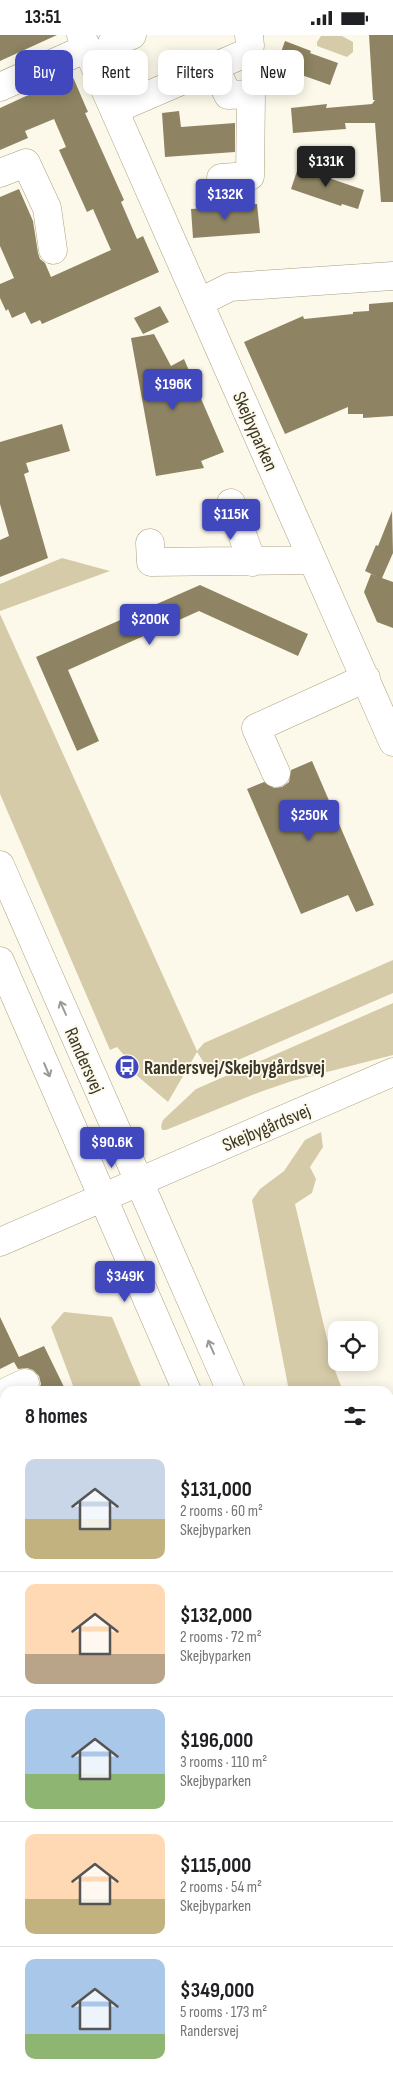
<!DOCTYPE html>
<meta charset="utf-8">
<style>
body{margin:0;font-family:"Sofia Sans Condensed",sans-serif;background:#f2f2f2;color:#202124;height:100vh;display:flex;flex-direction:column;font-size:19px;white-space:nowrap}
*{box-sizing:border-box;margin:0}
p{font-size:16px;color:#757577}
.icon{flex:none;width:28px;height:28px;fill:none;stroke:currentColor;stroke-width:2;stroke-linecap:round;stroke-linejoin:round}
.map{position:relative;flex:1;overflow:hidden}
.drawer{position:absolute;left:0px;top:1351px;width:394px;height:696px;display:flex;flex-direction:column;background:#fff;border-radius:15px 15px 0 0;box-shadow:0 2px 12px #0003}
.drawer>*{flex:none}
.banner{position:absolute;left:15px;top:15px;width:364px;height:45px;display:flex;gap:10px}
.tools{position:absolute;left:328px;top:1286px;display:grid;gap:10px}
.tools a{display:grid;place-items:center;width:50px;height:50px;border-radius:10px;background:#fff;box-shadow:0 2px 12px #0003;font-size:25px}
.price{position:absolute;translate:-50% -42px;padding:0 11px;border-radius:5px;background:#4148bd;color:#fff;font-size:16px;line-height:32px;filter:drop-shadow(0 1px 2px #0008)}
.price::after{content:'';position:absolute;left:50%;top:30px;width:15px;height:11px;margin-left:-8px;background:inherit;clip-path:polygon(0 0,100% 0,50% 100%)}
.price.on{background:#222;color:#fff}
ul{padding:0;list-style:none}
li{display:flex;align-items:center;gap:15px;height:125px;padding:0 25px}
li+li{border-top:1px solid #e0e0e0}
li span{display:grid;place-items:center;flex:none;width:140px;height:100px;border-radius:10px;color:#555}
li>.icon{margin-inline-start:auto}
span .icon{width:60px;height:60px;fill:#fffc;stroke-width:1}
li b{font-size:21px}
h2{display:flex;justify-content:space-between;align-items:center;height:60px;padding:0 25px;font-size:21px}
.tag{padding:0 18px;border-radius:10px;background:#fff;box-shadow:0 2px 12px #0003;font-size:18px;line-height:45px}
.tag.on{background:#4148bd;color:#fff}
.status{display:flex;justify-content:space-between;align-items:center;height:35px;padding:0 25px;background:#fff;direction:ltr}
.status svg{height:14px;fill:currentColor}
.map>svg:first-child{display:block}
.green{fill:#d6cba9}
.building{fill:#8e8463}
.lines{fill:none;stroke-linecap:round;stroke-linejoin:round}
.minor-casing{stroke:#aa9f7d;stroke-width:29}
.major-casing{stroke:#aa9f7d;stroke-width:29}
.minor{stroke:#fff;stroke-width:28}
.major{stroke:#fff;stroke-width:28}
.oneway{stroke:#9c9a93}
.labels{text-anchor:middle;stroke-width:4;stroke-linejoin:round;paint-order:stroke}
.street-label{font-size:19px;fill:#393527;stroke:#fdf9ea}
.poi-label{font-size:19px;font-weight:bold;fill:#393527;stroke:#fdf9ea;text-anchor:start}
</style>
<div class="status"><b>13:51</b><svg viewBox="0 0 49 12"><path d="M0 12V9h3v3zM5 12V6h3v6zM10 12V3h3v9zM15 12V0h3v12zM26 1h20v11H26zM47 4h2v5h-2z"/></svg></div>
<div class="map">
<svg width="393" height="2047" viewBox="0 0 393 2047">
<rect width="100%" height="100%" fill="#fdf9ea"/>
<path class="green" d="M 321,1 L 342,1 L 353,7 L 353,17 L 347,22 L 317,11 L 317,7 Z
M 62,523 L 110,536 L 0,576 L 0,549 Z
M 0,579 L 197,1016 L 204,1008 L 393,925 L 393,958 L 210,1037 L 197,1017 L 168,1067 L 135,1039 L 129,1026 L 117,1012 L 110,1015 L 0,759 Z
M 393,968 L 393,1020 L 292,1046 L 260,1057 L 166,1095 L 162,1095 L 161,1091 L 163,1085 L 196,1054 Z
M 321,1097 L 323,1112 L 310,1132 L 316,1144 L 312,1158 L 295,1169 L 334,1333 L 343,1356 L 289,1356 L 252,1165 L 260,1154 L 284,1136 L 305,1105 Z
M 64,1277 L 112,1282 L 143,1356 L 75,1356 L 51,1292 Z
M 389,1469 L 393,1475 L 393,1597 L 389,1590 Z
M 393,1833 L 393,1901 L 389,1899 L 389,1836 Z
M 389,1935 L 393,1937 L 393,1997 L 389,1994 Z
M 5,1980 L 5,2017 L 0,2019 L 0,1982 Z"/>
<path class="building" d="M 0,0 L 57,0 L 0,26 Z
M 369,0 L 393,0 L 393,167 L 381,167 L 375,88 L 345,88 L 346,94 L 293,98 L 291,73 L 327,69 L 326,73 L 372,69 L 375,65 L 373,65 Z
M 285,6 L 311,16 L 310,18 L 338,28 L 330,50 L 276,31 Z
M 72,40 L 88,77 L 85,78 L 124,165 L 121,167 L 137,204 L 143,201 L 159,237 L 42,289 L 40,285 L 31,289 L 25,277 L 12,283 L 8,274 L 6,276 L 0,263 L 0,249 L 14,243 L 0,211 L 0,162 L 19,154 L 33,186 L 38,218 L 40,224 L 45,228 L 51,242 L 111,215 L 93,174 L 87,177 L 59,115 L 66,112 L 54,84 L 25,96 L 28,103 L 0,115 L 0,73 Z
M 179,76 L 181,92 L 235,88 L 235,117 L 165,122 L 162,78 Z
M 299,130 L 321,137 L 320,140 L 364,155 L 358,174 L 342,169 L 341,171 L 291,154 Z
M 257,169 L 260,198 L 193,203 L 191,174 Z
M 393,267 L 393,381 L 363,383 L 363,379 L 348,379 L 348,372 L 285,399 L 244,307 L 303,281 L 304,284 L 353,279 L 353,277 L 369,276 L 369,269 Z
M 160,271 L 169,287 L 143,299 L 134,283 Z
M 154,299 L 171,331 L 184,324 L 224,417 L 201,426 L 204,433 L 156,441 L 131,303 Z
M 62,389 L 70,416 L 26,428 L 29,437 L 24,439 L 48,523 L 0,542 L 0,505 L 9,501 L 0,469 L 0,407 Z
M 392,476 L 393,518 L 382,543 L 393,547 L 393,593 L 377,587 L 364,557 L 371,539 L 378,542 L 365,536 L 376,510 L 378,511 Z
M 200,550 L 308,599 L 298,621 L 199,576 L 68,635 L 99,706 L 77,716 L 36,622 Z
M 312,726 L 374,870 L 356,877 L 348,860 L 301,879 L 247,754 L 264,747 L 274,753 L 282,752 L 289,747 L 291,735 Z
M 0,1282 L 19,1322 L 44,1311 L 66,1356 L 38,1356 L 41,1349 L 39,1341 L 33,1335 L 27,1333 L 18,1334 L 14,1327 L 0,1334 Z"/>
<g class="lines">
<defs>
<path id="minor" d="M 81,0 L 393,707
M 112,8 L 132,0
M 215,33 L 228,60 L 251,59 L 250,141 L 221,143
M 0,52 L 87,13
M 114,75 L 246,18 L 250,11 L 249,0
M 0,138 L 26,128 L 47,173 L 53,215
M 200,267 L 230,252 L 393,241
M 231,468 L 252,527
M 150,508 L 151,527 L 312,525
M 276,738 L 256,693 L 366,643
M 0,1207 L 393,1037
M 8,1356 L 25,1348
M 0,1489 L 5,1486
M 0,1557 L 5,1554
M 0,1584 L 5,1594
M 0,1741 L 5,1739
M 253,2042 L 260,2047
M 48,2047 L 67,2042
M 102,2047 L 102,2042"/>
<path id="major" d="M 0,830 L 231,1356
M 0,926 L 187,1356
M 389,1672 L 393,1678
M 389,1737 L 393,1744"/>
</defs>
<use href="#minor" class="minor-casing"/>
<use href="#major" class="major-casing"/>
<use href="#minor" class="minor"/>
<use href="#major" class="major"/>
</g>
<defs><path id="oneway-shaft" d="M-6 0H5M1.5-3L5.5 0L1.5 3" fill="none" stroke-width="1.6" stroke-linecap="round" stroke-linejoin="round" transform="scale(1.25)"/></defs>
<g class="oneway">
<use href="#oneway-shaft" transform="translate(63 973) rotate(-114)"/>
<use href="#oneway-shaft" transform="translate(47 1035) rotate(67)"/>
<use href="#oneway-shaft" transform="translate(211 1312) rotate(-114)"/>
</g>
<defs>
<symbol id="bus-disc" viewBox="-11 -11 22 22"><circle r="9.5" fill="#4148bd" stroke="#fdf9ea"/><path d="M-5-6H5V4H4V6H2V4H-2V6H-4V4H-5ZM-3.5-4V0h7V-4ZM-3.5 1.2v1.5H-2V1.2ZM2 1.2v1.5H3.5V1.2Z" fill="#fff"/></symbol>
</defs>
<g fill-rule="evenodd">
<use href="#bus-disc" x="113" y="1018" width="28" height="28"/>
</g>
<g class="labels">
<g class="street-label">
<text transform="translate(256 396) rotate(66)" y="7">Skejbyparken</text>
<text transform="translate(85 1025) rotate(66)" y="7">Randersvej</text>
<text transform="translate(266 1092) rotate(-23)" y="7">Skejbygårdsvej</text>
</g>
<g class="poi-label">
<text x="144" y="1039">Randersvej/Skejbygårdsvej</text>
</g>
</g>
</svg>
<div class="tools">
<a><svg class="icon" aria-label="locate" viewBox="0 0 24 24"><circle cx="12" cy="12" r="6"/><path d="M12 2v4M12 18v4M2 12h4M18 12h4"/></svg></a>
</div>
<b class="price on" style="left:326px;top:153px">$131K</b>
<b class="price" style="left:225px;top:186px">$132K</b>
<b class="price" style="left:173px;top:376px">$196K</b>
<b class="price" style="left:231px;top:506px">$115K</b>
<b class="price" style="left:150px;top:611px">$200K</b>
<b class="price" style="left:309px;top:807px">$250K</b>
<b class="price" style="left:112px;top:1134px">$90.6K</b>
<b class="price" style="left:125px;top:1268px">$349K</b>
<div class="banner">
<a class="tag on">Buy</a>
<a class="tag">Rent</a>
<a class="tag">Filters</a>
<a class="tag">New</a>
</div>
<section class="drawer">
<h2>8 homes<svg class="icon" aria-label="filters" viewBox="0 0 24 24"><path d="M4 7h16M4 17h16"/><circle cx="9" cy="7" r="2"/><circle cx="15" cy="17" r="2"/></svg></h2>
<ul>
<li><span style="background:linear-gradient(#c9d6e8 60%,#c2b280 0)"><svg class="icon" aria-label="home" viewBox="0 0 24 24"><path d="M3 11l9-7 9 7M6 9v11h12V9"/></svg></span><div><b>$131,000</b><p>2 rooms · 60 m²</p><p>Skejbyparken</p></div></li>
<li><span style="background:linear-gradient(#ffd9b3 70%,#b9a48a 0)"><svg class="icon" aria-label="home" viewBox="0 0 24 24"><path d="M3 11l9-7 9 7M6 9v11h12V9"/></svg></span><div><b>$132,000</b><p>2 rooms · 72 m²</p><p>Skejbyparken</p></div></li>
<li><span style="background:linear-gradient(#a9c7e8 65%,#8fb573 0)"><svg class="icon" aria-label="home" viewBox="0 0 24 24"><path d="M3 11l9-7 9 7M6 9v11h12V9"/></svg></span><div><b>$196,000</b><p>3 rooms · 110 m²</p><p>Skejbyparken</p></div></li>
<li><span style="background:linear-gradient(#ffd9b3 65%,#c2b280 0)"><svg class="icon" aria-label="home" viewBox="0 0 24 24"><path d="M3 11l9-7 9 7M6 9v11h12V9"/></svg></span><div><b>$115,000</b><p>2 rooms · 54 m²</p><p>Skejbyparken</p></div></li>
<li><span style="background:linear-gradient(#a9c7e8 75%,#8fb573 0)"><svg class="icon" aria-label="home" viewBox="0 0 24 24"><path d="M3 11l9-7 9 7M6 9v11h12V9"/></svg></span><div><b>$349,000</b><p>5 rooms · 173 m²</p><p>Randersvej</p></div></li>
</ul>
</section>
</div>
